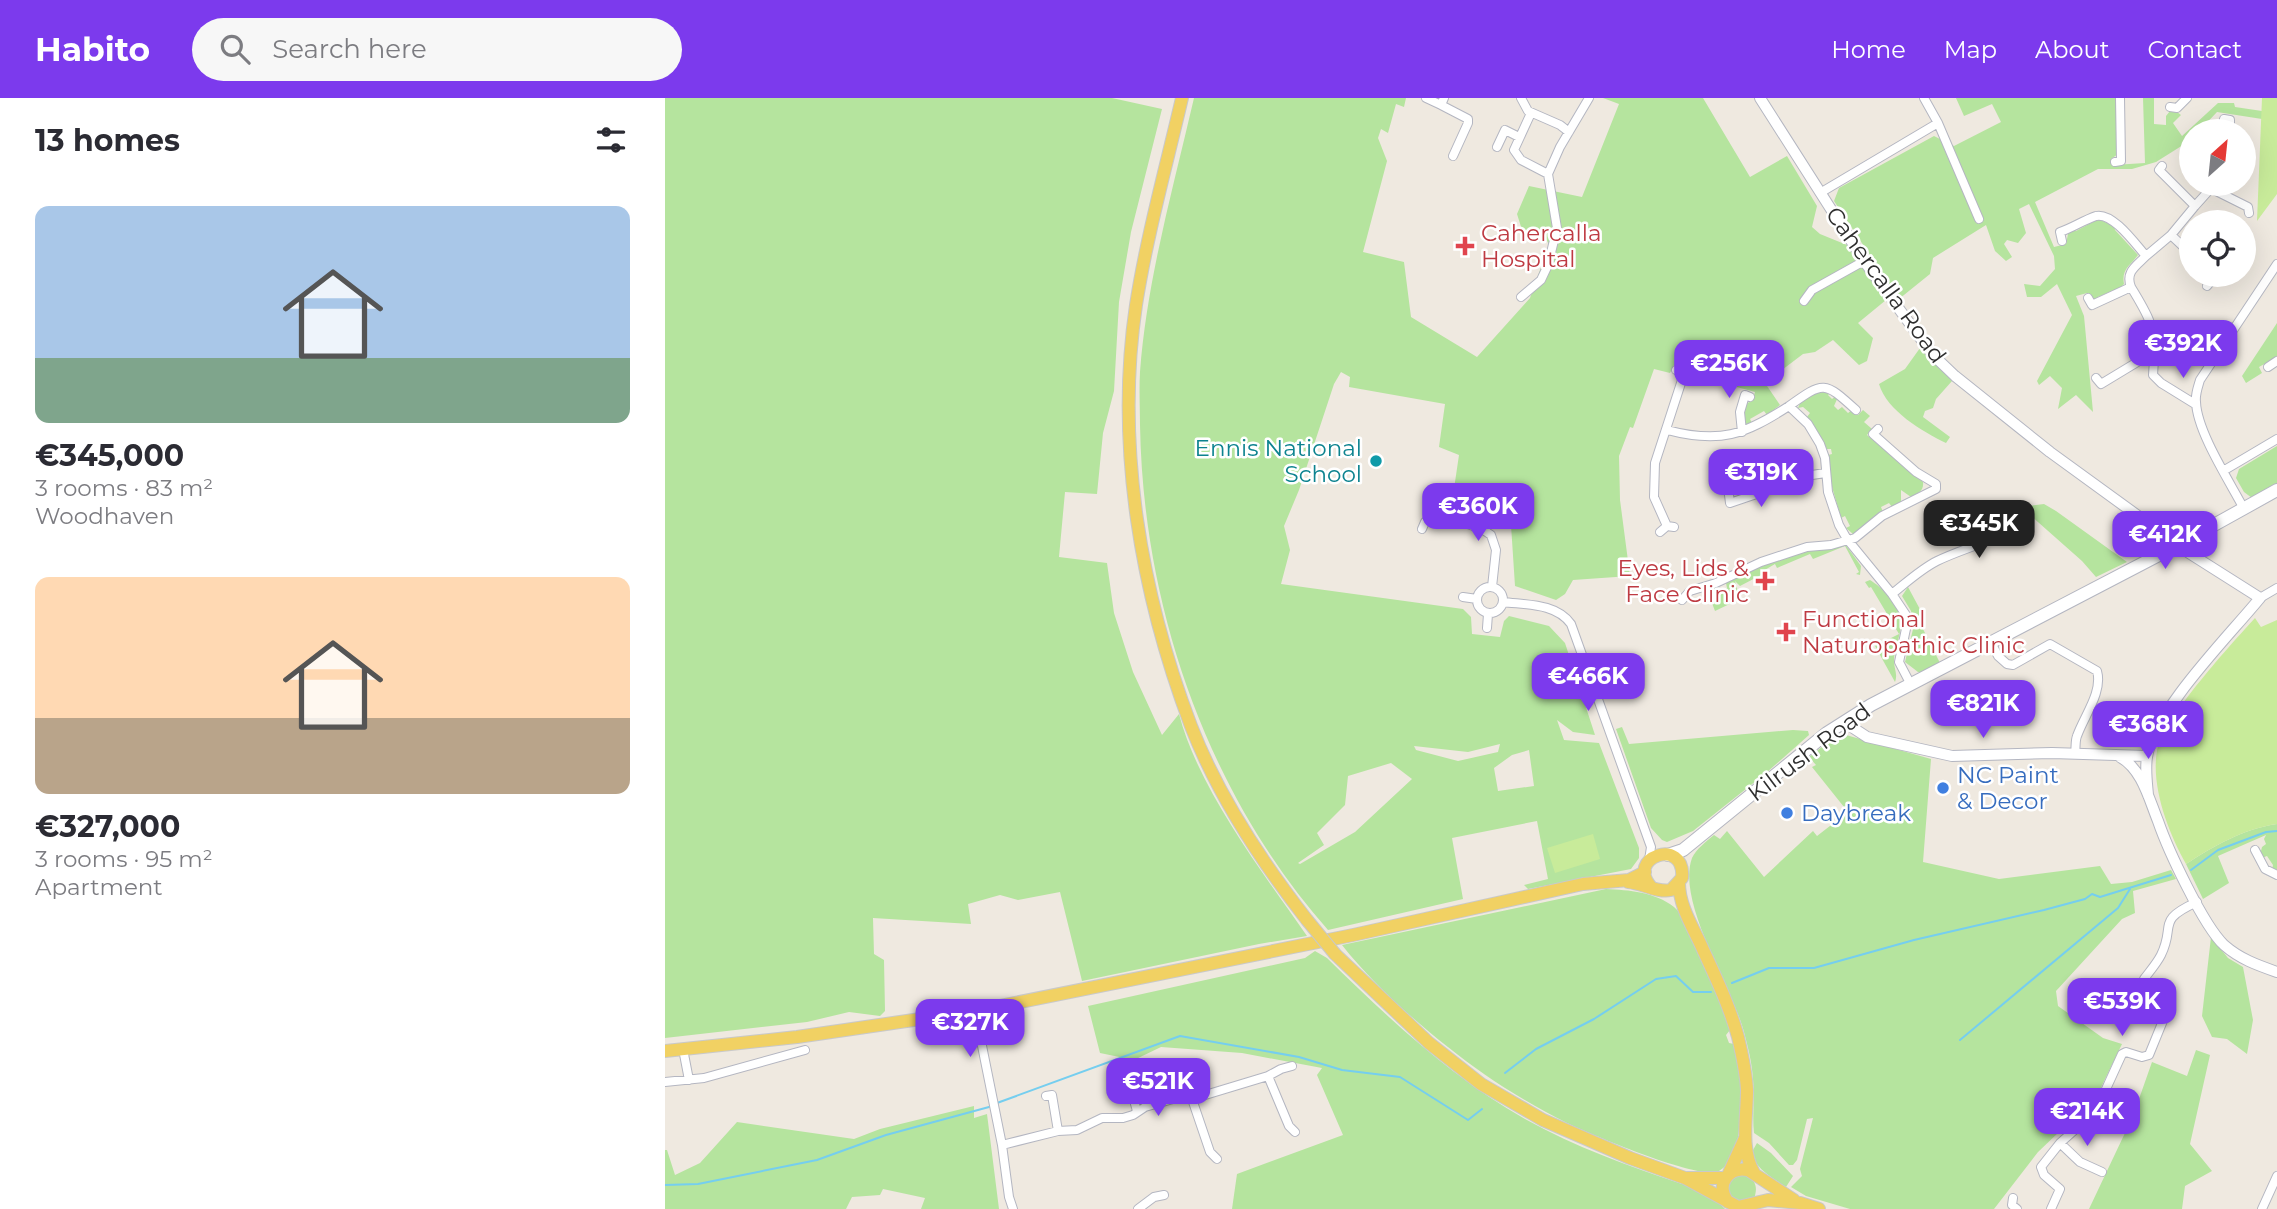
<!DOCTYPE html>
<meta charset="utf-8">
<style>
body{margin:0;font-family:Montserrat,sans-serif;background:#f7f7f7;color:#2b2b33;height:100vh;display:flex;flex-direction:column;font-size:26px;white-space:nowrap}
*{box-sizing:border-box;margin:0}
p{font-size:23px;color:#7c7c81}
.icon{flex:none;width:38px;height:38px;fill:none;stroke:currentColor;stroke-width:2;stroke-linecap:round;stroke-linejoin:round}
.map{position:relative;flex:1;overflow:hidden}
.details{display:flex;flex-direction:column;background:#fff;width:665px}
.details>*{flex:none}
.needle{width:46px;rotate:27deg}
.tools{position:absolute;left:1514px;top:21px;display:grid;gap:14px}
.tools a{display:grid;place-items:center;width:77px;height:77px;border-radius:50%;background:#fff;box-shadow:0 7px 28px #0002;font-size:35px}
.price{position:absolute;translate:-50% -60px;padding:0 16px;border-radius:14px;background:#7c3aed;color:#fff;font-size:23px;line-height:46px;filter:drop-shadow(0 2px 4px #0008)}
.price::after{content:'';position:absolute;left:50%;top:42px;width:21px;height:16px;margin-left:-10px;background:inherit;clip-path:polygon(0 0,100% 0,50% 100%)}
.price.current{background:#222;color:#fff}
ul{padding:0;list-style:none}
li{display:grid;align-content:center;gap:14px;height:371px;padding:0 35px}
li span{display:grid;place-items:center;height:217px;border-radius:14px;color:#555}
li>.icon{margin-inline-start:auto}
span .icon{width:126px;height:126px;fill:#fffc;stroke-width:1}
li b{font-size:30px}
h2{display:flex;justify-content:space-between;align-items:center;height:84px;padding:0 35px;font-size:30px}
header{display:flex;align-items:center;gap:42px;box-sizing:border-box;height:98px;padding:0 35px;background:#7c3aed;color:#fff}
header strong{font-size:33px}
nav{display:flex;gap:38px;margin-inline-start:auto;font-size:24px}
.search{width:490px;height:63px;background:#f7f7f7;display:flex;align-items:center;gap:18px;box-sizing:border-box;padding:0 24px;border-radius:38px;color:#7c7c81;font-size:26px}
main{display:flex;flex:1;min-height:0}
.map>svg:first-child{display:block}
.green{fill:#b5e49e;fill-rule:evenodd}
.pitch{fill:#c8eb9a}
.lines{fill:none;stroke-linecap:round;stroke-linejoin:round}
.stream{stroke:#75ceef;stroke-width:2}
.minor-casing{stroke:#b4b6c1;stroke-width:10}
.tertiary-casing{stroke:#b4b6c1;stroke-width:12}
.secondary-casing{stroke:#b4b6c1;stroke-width:14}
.primary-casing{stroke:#c9c9c9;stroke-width:14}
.minor{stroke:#fff;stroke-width:8}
.tertiary{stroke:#fff;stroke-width:10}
.secondary{stroke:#fff;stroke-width:12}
.primary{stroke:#f1d163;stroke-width:12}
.primary-bridge-casing{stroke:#c9c9c9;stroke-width:14;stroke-linecap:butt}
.primary-bridge{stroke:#f1d163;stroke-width:12}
.health-dot{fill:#e0444e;stroke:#fff;stroke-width:2.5}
.culture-dot{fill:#0f9aa8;stroke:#fff;stroke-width:2.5}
.shop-dot{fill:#3f7fe0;stroke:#fff;stroke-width:2.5}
.labels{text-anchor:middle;stroke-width:5;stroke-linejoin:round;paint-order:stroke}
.health-label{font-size:23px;fill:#be3a42;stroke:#fff;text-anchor:start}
.street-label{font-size:23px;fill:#2e2e2e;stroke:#fff}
.culture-label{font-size:23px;fill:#0d838f;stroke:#fff;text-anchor:end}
.shop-label{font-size:23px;fill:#366cbe;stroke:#fff;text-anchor:start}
</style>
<header>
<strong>Habito</strong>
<div class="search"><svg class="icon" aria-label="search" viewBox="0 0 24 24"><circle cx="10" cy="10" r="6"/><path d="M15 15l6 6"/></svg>Search here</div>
<nav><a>Home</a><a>Map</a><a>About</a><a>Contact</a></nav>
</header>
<main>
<section class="details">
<h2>13 homes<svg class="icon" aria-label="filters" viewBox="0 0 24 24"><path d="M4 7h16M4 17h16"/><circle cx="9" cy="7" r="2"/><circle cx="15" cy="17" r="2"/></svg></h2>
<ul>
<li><span style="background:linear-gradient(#a9c7e8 70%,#7fa58c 0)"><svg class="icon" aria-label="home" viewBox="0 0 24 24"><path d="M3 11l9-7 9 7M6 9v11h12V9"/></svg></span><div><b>€345,000</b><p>3 rooms · 83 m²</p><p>Woodhaven</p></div></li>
<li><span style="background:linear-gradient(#ffd9b3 65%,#b9a48a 0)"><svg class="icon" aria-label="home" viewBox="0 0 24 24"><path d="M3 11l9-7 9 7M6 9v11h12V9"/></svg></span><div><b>€327,000</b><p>3 rooms · 95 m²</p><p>Apartment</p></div></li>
</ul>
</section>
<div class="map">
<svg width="1612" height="1111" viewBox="0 0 1612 1111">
<rect width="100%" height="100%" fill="#efe9e0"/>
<path class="green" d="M 0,0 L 447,0 L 497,11 L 466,134 L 454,204 L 449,293 L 438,335 L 432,396 L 400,394 L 394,459 L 442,465 L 449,515 L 468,574 L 497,637 L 514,616 C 533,690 598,775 642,838 L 594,846 L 417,883 L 395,794 L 353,802 L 335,797 L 303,806 L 306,826 L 208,820 L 209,856 L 219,862 L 220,913 L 215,918 L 184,914 L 142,924 L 0,940 Z
M 529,0 L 741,0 L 739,9 L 731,6 L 723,35 L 716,31 L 713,40 L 722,63 L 698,154 L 739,164 L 746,219 L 812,259 L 865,200 L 884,147 L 878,134 L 858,135 L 852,116 L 864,88 L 917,99 L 954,6 L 938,0 L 1038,0 L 1085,79 L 1122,58 L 1152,108 L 1147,129 L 1155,136 L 1182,147 L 1221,202 L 1193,225 L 1208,240 L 1202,263 L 1194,267 L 1168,242 L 1150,254 L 1138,256 L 1100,285 L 1115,307 L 1102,317 L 1099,313 L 1085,321 L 1087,325 L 1081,326 L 1078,321 L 1080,306 L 1087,303 L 1090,294 L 1050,283 L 1054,266 L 1035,260 L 1020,270 L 1009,267 L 1005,275 L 989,271 L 968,330 L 965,329 L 954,358 L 955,402 L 965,478 L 908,482 L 900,496 L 891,502 L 850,488 L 846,427 L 815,416 L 786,411 L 794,357 L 774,349 L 780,306 L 684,289 L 685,279 L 676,274 L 669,286 L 634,392 L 619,428 L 625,452 L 616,486 L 798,511 L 806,519 L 807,536 L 835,539 L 839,523 L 844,518 L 884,528 L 900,545 L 930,637 L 908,634 L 892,622 L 899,642 L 934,645 L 974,750 L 974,760 L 966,771 L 863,791 L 859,787 L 883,781 L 872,723 L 787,740 L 798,801 L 663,832 C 542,695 478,509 475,327 C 475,310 474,292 475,274 C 482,181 508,91 529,0 ZM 835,646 L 833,654 L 793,663 L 751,652 L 749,648 L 803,654 ZM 864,652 L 869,688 L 833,693 L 829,670 L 847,657 ZM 726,665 L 747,681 L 690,734 L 635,766 L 633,765 L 659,747 L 652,735 L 680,707 L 683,678 Z
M 1291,0 L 1452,0 L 1453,56 L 1446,61 L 1448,67 L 1480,65 L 1478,0 L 1489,0 L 1489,26 L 1501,27 L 1501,18 L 1505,13 L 1512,14 L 1516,17 L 1508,25 L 1517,38 L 1553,5 L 1569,5 L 1570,9 L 1597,13 L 1597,21 L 1552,14 L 1534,33 L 1526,33 L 1526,42 L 1491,64 L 1467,71 L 1433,71 L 1370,104 L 1389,149 L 1401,146 L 1403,136 L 1407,132 L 1411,133 L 1433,121 L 1449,128 L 1450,132 L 1473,157 C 1466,167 1456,171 1459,186 L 1456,189 L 1433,199 L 1430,203 L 1422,195 L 1411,198 L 1419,218 L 1428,314 L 1411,297 L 1393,311 L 1397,290 L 1385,278 L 1374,287 L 1372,283 L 1407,217 L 1392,186 L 1376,199 L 1362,199 L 1359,186 L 1375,188 L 1390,171 L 1389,158 L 1364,106 L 1354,111 L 1361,135 L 1353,145 L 1342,142 L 1339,146 L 1347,159 L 1341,163 L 1330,153 L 1321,127 L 1268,160 L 1265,176 L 1234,201 L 1169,103 L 1174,90 L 1269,38 L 1289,48 L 1336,24 L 1327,6 L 1299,18 Z
M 1612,225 L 1612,259 L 1594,269 L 1597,275 L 1581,285 L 1577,278 Z
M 1255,250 L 1287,283 L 1271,301 L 1268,310 L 1260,313 L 1258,319 L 1285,339 L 1281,345 C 1257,333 1222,313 1214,286 L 1240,271 Z
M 1150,293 L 1166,294 L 1163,297 L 1167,301 L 1171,298 L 1173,299 L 1169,308 L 1173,312 L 1177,309 L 1183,315 L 1187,312 L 1193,317 L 1198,312 L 1205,318 L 1199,324 L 1207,331 L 1202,337 L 1258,384 C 1259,393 1253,395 1246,399 L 1236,392 L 1236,404 L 1227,409 L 1224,405 L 1216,409 L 1218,414 L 1188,436 L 1181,430 L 1185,428 L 1180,418 L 1176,420 L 1163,375 L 1163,357 L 1167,356 L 1166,351 L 1162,351 L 1142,319 L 1145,315 L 1138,309 L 1133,310 L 1135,305 Z
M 1612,348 L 1612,387 L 1587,400 L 1579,394 L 1571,380 L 1574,371 Z
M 1379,406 L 1391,413 L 1462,464 L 1431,479 L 1417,463 L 1364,416 L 1364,408 Z
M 1180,446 L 1196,468 L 1195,477 L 1191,476 L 1194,474 L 1180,448 L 1148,461 L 1145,456 L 1112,470 L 1110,466 L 1098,473 L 1098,476 L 1075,488 L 1070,483 L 1075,501 L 1050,513 L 1042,492 L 1052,488 L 1054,493 L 1062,490 L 1061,485 L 1106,464 L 1142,453 Z
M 1205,482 C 1217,489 1237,510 1236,525 C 1236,538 1229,550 1229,563 C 1229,571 1233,576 1230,584 L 1210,548 L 1234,536 L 1206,489 L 1204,490 L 1200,484 Z
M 1243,489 L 1257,515 L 1252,519 L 1275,565 L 1259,574 L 1253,574 L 1240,564 L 1249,527 L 1246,513 L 1237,498 Z
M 957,629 L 964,646 L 1128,632 L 1143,633 L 1144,637 L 1101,675 L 1028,733 L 1002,744 L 997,742 L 986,730 L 951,631 Z
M 1181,637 L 1266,661 L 1258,764 L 1334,781 L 1435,768 L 1446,786 L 1467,784 L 1506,772 L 1511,781 L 1468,793 L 1470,815 L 1457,821 L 1391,893 L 1393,908 L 1438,940 L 1457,946 L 1427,1008 L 1415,1014 L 1373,1054 L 1329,1111 L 1185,1111 L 1141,1098 L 1126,1089 L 1137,1078 L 1135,1071 L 1148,1020 L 1142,1021 L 1132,1062 L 1128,1067 L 1124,1067 L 1104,1045 L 1089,1035 C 1087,1018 1090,999 1088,981 C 1087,965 1083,949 1079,934 C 1067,889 1011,804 1027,760 C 1031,751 1042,743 1049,737 L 1055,741 L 1062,733 L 1099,779 L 1148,733 L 1152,738 L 1183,714 L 1147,669 L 1151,667 L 1144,659 L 1167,641 Z
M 1612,726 L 1612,773 L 1607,772 L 1608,767 L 1602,758 L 1597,760 L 1595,757 L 1597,749 L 1601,746 L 1599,741 L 1601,737 L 1553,758 L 1564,785 L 1538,801 L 1521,766 C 1549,748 1578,731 1612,726 Z
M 941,791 C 964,792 990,794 1009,809 C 1029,825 1055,904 1065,932 L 1061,937 L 1064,945 L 1069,946 C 1076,974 1077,1001 1077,1031 L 1074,1031 C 1073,1045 1068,1065 1054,1073 C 1035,1083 925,1036 902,1025 C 874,1011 845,994 819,976 C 772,943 713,893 677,847 Z
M 1546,839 L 1563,860 L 1578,869 L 1588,922 L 1582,956 L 1562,941 L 1547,939 L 1537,918 Z
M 650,853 L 662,860 C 723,920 786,979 860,1021 C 910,1049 964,1068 1017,1086 L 1022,1085 L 1052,1103 L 1060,1111 L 567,1111 L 572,1076 L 678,1037 L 652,977 L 657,970 L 577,955 L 496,949 L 469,962 L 435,955 L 423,908 L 640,860 Z
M 1531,952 L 1545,957 L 1525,1046 L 1547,1073 L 1520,1088 L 1517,1111 L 1424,1111 L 1468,1018 L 1487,964 L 1522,978 Z
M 309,1008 L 309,1020 L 322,1016 L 334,1111 L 256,1111 L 260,1100 L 218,1091 L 215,1097 L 187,1099 L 181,1111 L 0,1111 L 0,1052 L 2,1052 L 10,1077 L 35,1065 L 72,1024 L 189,1041 L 215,1031 Z
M 1092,1045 L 1106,1055 L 1128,1078 L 1121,1089 C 1107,1079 1087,1070 1088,1052 Z
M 1081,1076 C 1091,1084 1093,1088 1089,1101 L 1074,1106 L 1062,1095 L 1066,1079 Z"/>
<path class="pitch" d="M 1597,0 L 1612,0 L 1612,96 L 1592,123 Z
M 1590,520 L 1596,529 L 1612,522 L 1612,726 C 1578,731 1549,748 1521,766 C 1503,734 1484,685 1493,648 C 1501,618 1567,545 1590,520 Z
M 928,736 L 935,761 L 890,775 L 882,750 Z"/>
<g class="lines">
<path class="stream" d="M 1526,772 L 1553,752 L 1601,734 L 1612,733
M 1067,885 L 1104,870 L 1149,870 L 1249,842 L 1379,812 L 1420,801 L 1427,796 L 1435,799 L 1506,777
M 1295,942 L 1453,810 L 1465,791
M 840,975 L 871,951 L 929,921 L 991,881 L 1011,878 L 1028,894 L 1046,894
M 332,1005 L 515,938 L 634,959 L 677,972 L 735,979 L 803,1022 L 817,1011
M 0,1087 L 33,1086 L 152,1062 L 221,1037 L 324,1009"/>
<defs>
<path id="minor" d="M 761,0 L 776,7 L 779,0
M 856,0 L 863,13 L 895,27 L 904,34
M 776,7 L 803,21 L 803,25 L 788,58
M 1505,9 L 1512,10 L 1522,0
M 866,15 L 849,52 L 856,62 L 883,76
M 1559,21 L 1565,22 L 1565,33
M 1273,25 L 1314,121
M 832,49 L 840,32 L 854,39
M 1450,64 L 1456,63 L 1455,0
M 1497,68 L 1494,72 L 1530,108 L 1506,137
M 1547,91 L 1583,109 L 1584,115
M 1155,95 L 1273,25 L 1259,0
M 1530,108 L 1548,88
M 1397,143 L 1395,134 C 1407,130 1419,122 1431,118 C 1448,114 1471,147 1481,158 C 1471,168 1460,174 1466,189
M 1481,158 L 1506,137 L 1526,156
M 1542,188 L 1547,182 L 1542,177
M 856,199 L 876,182 L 883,167 L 892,130 L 883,76 L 895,49 L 924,0
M 1423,200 L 1427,207 L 1466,189 C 1482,215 1492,231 1489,262 L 1474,263 L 1436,286 L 1431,280
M 1139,203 L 1147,192 L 1199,163
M 1489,262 L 1488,277 L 1496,285 L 1530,306
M 1603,269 L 1612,263
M 1124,308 C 1159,283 1159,283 1191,312
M 1002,332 C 1055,346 1079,337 1124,308 L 1143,326 L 1155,346 L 1160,360 L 1163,394 L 1174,427 L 1182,441 L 1227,496 L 1241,517 L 1242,526 L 1234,564 L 1245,585
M 1077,334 L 1075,314 L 1080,297 L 1085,299
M 1558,373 L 1612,341
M 1063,389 L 1065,405 L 1147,377 L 1160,375
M 1579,411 C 1565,384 1532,334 1531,304 C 1530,296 1533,289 1535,282 L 1612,166
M 1002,428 L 989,399 L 990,365 L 1017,282 L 1017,274 L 1011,272
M 757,431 L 760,424 C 775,416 813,427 826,437 L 831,452 L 827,489
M 995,434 L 1002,428 L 1009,429
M812 502a13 13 0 1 1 26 0a13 13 0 1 1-26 0Z
M 1227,496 C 1242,484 1256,471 1272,463 C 1300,449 1334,443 1358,422 L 1354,417
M 798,499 L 812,501
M 1595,500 L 1612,490
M 1017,502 L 1025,493 L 1051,485 L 1096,464 L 1142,449 L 1166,447 L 1190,440 L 1217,418 L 1271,391 L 1271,386 L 1251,374 L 1208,336 L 1213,331
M 838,504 C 861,507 891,505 906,526 L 986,749 L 984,762
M 822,530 L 823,516
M 1326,544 L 1333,558 L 1342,566 L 1348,567 L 1385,546 L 1432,573 C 1438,594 1419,618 1412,638 C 1410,643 1411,649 1410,655
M 1590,752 L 1600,771 L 1612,777
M 310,913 L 337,1047 L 344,1099 L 348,1111
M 18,951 L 24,982
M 603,978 L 616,971 L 627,968
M 0,984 L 39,980 L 140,952
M 381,998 L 387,997 L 393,1033
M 527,1001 L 545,1054 L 552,1061
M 1434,1006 L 1464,1019
M 472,1013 L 470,1006 L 471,973 L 476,972
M 1395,1045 L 1415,1064 L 1437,1074
M 337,1047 L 393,1033 L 412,1032 L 437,1020 L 458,1020 L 468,1017 L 480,1009 L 515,999 L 527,1001 L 603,978 L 624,1028 L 630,1034
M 1348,1100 L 1347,1107 L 1352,1111
M 473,1111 L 489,1099 L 499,1097
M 1386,1111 L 1395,1091 L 1379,1077 L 1376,1069 L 1395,1045 L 1431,1013 L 1457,956 L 1461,954 L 1477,959 L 1484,957 L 1504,908 L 1481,889 L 1479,881 C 1485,873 1492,865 1496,857 C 1511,827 1490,823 1532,804
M 1597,1111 L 1612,1078"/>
<path id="tertiary" d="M 1095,0 L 1199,163 L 1267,256 L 1290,278 L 1385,354 L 1524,455 L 1595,500 C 1564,538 1489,613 1482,659 C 1480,671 1482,685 1483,697
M 1179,624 L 1202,639 L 1287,658 L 1387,655 L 1482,658
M 1455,659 C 1477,671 1484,701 1493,723 C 1503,752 1538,827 1559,847 C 1575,861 1592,867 1612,874"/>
<path id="secondary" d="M 1003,757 L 1018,752 L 1162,635 L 1206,607 L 1513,447 L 1612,392"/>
<path id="primary" d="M 517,0 C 501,69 482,137 471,207 C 450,347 476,496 526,628 C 553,698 596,763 642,822
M 963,784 C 977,785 992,795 1006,792 L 1017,780 C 1021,738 958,759 987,790
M 1014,785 C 1014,806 1026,826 1035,845 C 1049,876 1064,906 1073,939 C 1077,956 1081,974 1082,992 C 1082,1019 1075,1051 1089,1075
M 670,856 L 764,945 L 816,986 L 878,1022 L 965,1060 L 1020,1080 L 1073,1109 L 1103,1102 L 1135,1105 L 1154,1111
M 0,953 L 132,939 L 310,913 L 688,837 L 918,786 L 964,782 L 980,774
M 1064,1075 L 1080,1040
M 1020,1080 L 1060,1080
M 1063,1104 C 1050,1087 1063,1068 1083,1072 L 1129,1102"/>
</defs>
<use href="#minor" class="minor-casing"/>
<use href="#tertiary" class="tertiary-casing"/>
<use href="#secondary" class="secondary-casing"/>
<use href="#primary" class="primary-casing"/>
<use href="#minor" class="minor"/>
<use href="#tertiary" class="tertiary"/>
<use href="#secondary" class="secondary"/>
<use href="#primary" class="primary"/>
<defs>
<path id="primary-bridge" d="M 642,822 L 670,856"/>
</defs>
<use href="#primary-bridge" class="primary-bridge-casing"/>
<use href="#primary-bridge" class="primary-bridge"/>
</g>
<g class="health-dot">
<path d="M796.5 137.5h7v7h7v7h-7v7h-7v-7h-7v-7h7z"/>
<path d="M1096.5 472.5h7v7h7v7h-7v7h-7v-7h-7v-7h7z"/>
<path d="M1117.5 523.5h7v7h7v7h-7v7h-7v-7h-7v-7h7z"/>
</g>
<circle class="culture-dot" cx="711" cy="363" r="7"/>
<g class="shop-dot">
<circle cx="1278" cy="690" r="7"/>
<circle cx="1122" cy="715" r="7"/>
</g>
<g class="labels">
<g class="health-label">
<text x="816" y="143">Cahercalla<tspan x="816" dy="26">Hospital</tspan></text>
<text x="1084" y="478" text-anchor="end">Eyes, Lids &amp;<tspan x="1084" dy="26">Face Clinic</tspan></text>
<text x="1137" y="529">Functional<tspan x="1137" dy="26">Naturopathic Clinic</tspan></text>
</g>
<g class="street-label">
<text transform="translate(1221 187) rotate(54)" y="8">Cahercalla Road</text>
<text transform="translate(1144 654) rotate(-37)" y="8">Kilrush Road</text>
</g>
<g class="culture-label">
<text x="697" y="358">Ennis National<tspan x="697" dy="26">School</tspan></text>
</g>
<g class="shop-label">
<text x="1292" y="685">NC Paint<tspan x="1292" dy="26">&amp; Decor</tspan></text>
<text x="1136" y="723">Daybreak</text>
</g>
</g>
</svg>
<div class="tools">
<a><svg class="needle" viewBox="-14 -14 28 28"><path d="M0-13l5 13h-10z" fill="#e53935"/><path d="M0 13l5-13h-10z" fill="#7c7c81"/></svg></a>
<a><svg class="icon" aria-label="locate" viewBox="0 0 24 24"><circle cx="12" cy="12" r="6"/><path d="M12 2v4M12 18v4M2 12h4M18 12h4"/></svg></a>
</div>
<b class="price" style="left:1518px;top:282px">€392K</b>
<b class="price" style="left:1064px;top:302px">€256K</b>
<b class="price" style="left:1096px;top:411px">€319K</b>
<b class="price" style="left:813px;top:445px">€360K</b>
<b class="price current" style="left:1314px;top:462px">€345K</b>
<b class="price" style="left:1500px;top:473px">€412K</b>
<b class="price" style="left:923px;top:615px">€466K</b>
<b class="price" style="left:1318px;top:642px">€821K</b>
<b class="price" style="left:1483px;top:663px">€368K</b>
<b class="price" style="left:1457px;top:940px">€539K</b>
<b class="price" style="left:305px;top:961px">€327K</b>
<b class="price" style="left:493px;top:1020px">€521K</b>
<b class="price" style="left:1422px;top:1050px">€214K</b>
</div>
</main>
